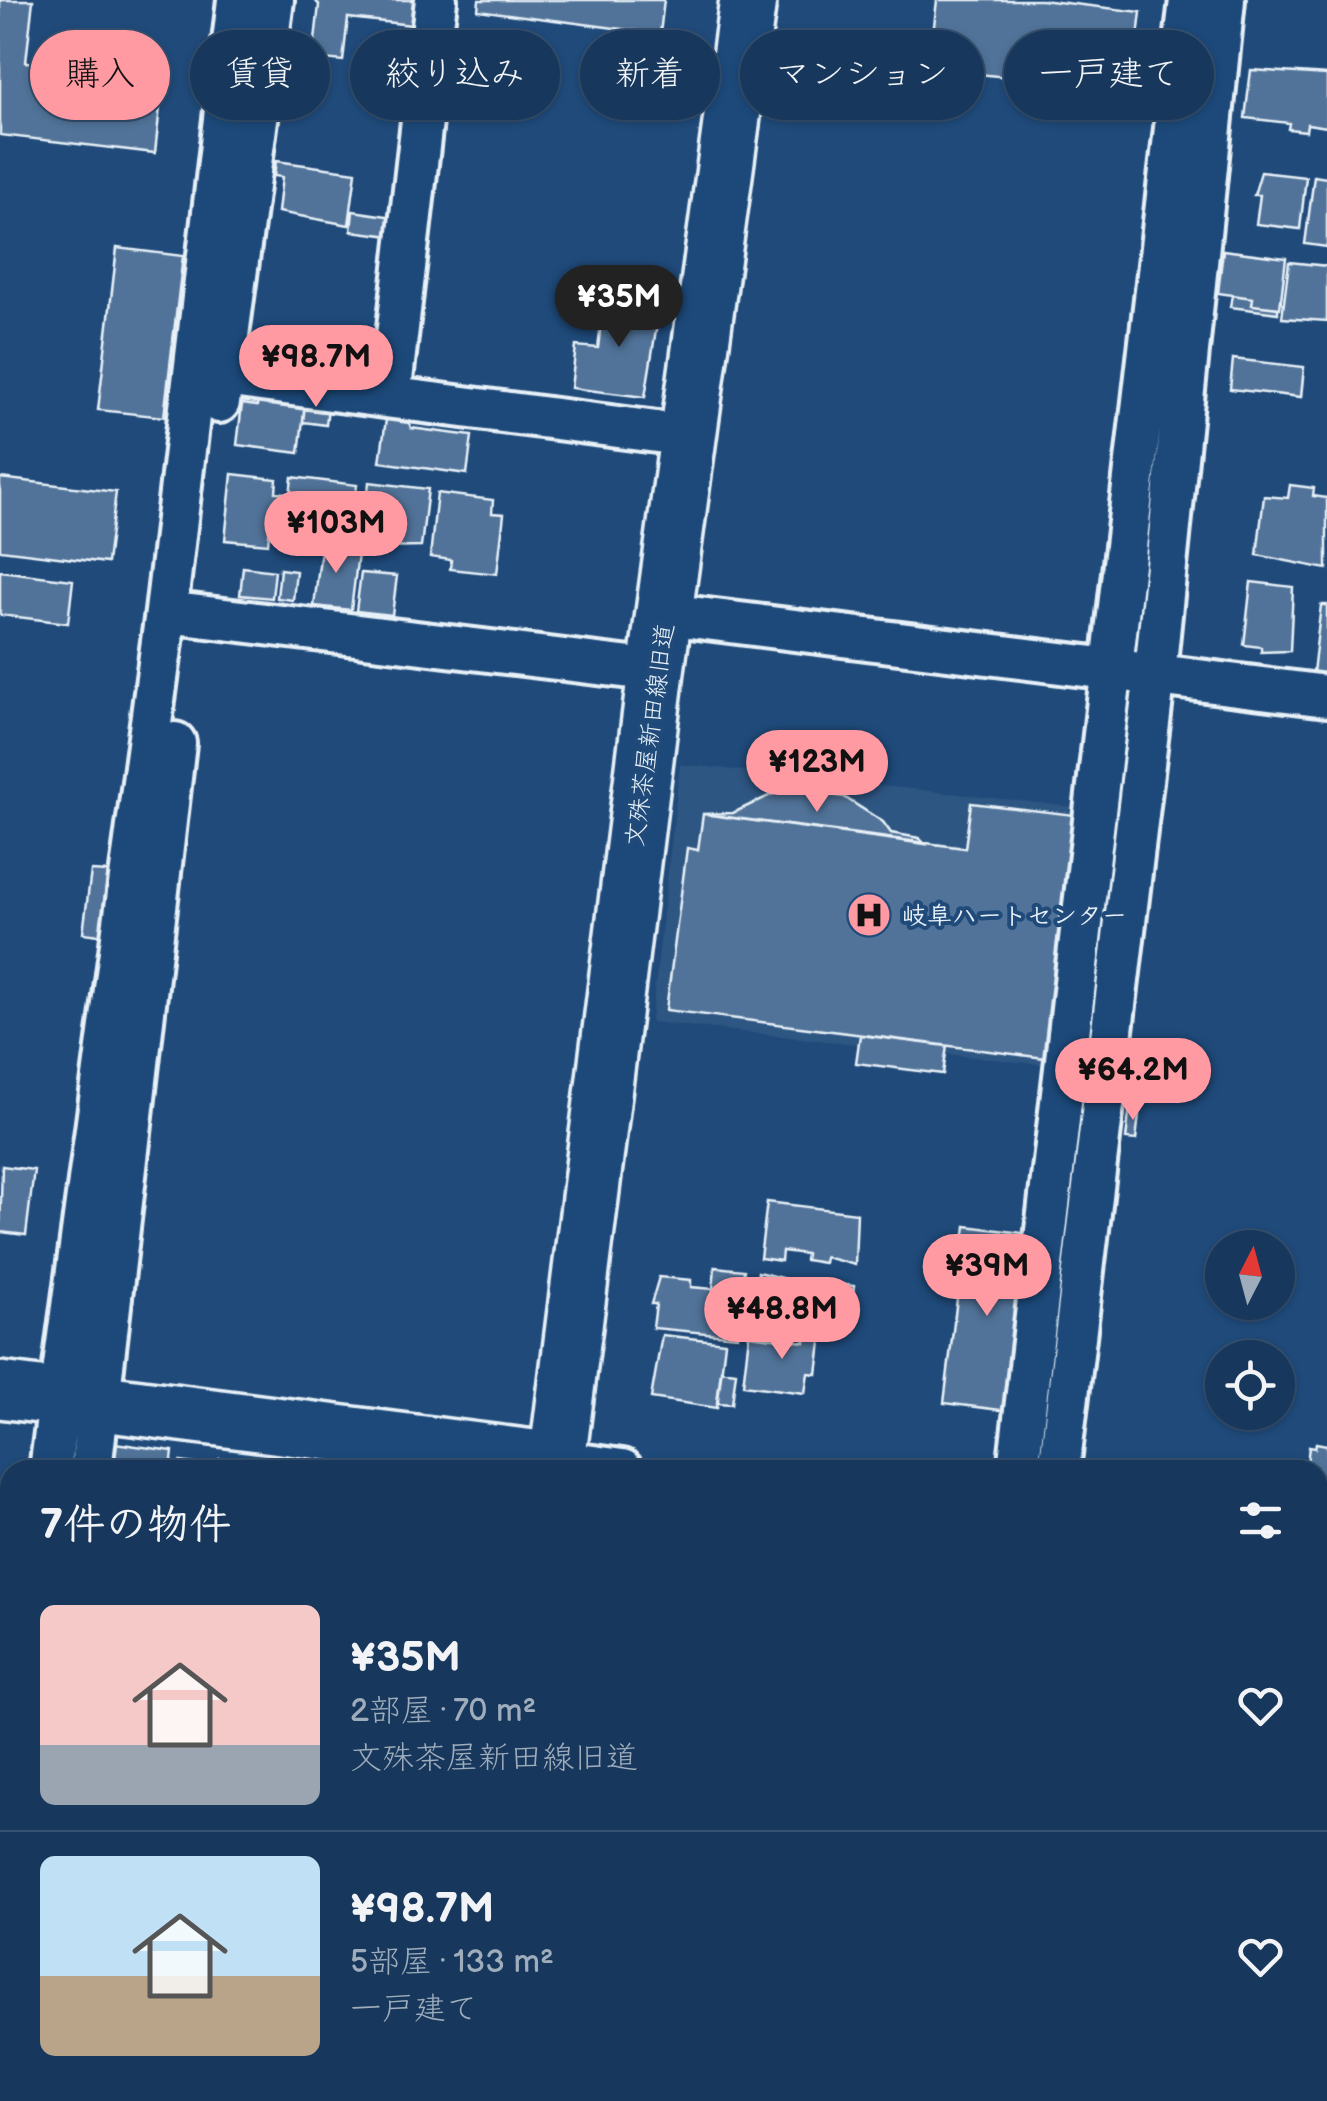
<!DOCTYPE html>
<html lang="ja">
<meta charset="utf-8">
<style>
body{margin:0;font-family:"Balsamiq Sans","Klee One",sans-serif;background:#244365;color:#f1f3f6;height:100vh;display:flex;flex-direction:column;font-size:38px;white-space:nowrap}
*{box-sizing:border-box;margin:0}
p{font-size:32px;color:#9eacbb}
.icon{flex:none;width:55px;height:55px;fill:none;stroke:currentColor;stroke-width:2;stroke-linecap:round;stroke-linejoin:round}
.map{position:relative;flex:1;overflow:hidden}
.sheet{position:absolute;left:0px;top:1460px;width:1328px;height:642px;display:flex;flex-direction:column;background:#17385c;border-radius:30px 30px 0 0;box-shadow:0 2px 8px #0004,0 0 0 2px #365272}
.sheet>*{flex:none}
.top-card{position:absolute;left:30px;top:30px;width:1268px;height:90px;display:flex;gap:20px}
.needle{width:65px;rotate:6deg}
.controls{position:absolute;left:1205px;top:1230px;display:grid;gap:20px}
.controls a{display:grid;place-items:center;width:90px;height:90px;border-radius:50%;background:#17385c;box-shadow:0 2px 8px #0004,0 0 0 2px #365272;font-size:50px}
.price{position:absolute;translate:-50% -85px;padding:0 22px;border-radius:35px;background:#ff9aa2;color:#111;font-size:32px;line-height:65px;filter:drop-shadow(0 2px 5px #0008)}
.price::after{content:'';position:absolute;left:50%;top:60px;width:30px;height:22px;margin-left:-15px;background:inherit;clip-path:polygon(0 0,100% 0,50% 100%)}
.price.active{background:#222;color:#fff}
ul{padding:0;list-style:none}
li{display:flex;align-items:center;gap:30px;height:250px;padding:0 40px}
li+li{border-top:2px solid #365272}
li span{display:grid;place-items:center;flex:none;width:280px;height:200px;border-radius:15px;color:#555}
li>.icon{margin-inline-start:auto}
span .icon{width:120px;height:120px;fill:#fffc;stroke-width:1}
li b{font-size:42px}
h2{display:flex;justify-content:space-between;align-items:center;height:120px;padding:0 40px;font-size:42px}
.chip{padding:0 35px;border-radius:45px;background:#17385c;box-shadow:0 2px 8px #0004,0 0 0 2px #365272;font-size:35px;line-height:90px}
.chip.active{background:#ff9aa2;color:#111}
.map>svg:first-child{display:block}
.built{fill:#2e5683}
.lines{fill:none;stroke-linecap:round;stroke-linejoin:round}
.stream{stroke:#9ab0c7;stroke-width:12}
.building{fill:#517399;stroke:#e8f1f8;stroke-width:2.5}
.street-casing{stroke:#e8f1f8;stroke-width:48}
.secondary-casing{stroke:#e8f1f8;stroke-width:62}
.street{stroke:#1f4a7a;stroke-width:40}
.secondary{stroke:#1f4a7a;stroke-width:55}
.labels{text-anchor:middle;stroke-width:8;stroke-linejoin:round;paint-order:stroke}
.street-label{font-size:25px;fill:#e8f1f8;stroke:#1f4a7a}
.poi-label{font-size:25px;font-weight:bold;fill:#e8f1f8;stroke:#1f4a7a;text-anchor:start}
</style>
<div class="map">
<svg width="1327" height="2101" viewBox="0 0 1327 2101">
<rect width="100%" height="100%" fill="#1f4a7a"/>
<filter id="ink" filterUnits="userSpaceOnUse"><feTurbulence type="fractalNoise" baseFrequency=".01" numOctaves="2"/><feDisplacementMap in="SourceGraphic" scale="20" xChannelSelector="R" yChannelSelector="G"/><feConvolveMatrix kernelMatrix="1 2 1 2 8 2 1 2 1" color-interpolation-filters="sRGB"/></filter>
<g filter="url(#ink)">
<path class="built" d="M 680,764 L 1086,808 L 1057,1066 L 651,1022 Z"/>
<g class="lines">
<path class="stream" d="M 1051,1355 L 1079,1136
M 71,1470 L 75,1437
M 0,2013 L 10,1936"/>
</g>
<path class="building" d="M 0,0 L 33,0 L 26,62 L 163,79 L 155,153 L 0,135 Z
M 315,0 L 415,0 L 412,25 L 348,18 L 343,61 L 313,58 L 319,5 Z
M 479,0 L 664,0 L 660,34 L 478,10 Z
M 937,0 L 1041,0 L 1141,12 L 1132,90 L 929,69 Z
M 1251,70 L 1327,75 L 1327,127 L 1307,124 L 1306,131 L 1288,129 L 1289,123 L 1245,118 Z
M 276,161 L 356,172 L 349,225 L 278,212 L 282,177 L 274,176 Z
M 1261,172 L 1306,177 L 1300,229 L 1256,224 L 1260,195 L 1254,195 Z
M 1314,176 L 1327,178 L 1327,247 L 1305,244 Z
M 353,211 L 394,217 L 391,236 L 351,231 Z
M 117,248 L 183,256 L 164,417 L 98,410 Z
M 1223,250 L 1286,258 L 1280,308 L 1252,305 L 1253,298 L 1218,293 Z
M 1289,262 L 1327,266 L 1327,321 L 1282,318 Z
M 1232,295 L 1253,298 L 1252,305 L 1278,308 L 1278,313 L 1230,307 Z
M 604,298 L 660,305 L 645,397 L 571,388 L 576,346 L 598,348 Z
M 1233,359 L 1304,367 L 1301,397 L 1230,389 Z
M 259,389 L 306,395 L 299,453 L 237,445 L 242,404 L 257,406 Z
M 306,395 L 329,398 L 326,425 L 303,422 Z
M 387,412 L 406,414 L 411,428 L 472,436 L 467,474 L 380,462 Z
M 232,474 L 277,479 L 276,492 L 285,493 L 283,509 L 272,508 L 268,544 L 225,540 Z
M 292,477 L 357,485 L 350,540 L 286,533 Z
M 0,478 L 116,492 L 107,563 L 0,550 Z
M 369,482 L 428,489 L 421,547 L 378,548 L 379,542 L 363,540 Z
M 1290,485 L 1314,488 L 1313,496 L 1327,498 L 1327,569 L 1257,555 L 1264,496 L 1288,498 Z
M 437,493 L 493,500 L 492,513 L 504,514 L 497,574 L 450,569 L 451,560 L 430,557 Z
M 322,541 L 359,546 L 351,610 L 314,606 Z
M 243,567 L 275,571 L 272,598 L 240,595 Z
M 280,569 L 296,571 L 293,600 L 277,598 Z
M 0,571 L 73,580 L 68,623 L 0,615 Z
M 361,573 L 397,576 L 392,615 L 356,611 Z
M 1251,582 L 1293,587 L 1290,651 L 1261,652 L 1261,647 L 1244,645 Z
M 1321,605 L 1327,605 L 1327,682 L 1312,681 Z
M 806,791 L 844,797 L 883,822 L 891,833 L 919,838 L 925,844 L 703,814 L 733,813 L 775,793 Z
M 971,803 L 1075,815 L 1045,1058 L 666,1010 L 687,848 L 698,850 L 703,814 L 965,848 Z
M 91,871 L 108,872 L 100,935 L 83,933 Z
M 860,1035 L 947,1046 L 943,1074 L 856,1063 Z
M 1130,1105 L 1140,1106 L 1136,1140 L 1126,1139 Z
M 2,1166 L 34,1170 L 26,1235 L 0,1232 Z
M 767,1202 L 857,1213 L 855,1265 L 825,1257 L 824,1263 L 805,1260 L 806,1254 L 782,1251 L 781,1261 L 760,1258 Z
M 966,1226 L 1030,1234 L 1009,1411 L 944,1403 Z
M 715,1267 L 744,1270 L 737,1336 L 653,1328 L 656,1304 L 651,1304 L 659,1277 L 691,1280 L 691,1287 L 713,1289 Z
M 758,1272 L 789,1280 L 783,1328 L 752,1320 Z
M 823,1282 L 854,1286 L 848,1327 L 808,1322 L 813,1286 L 822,1287 Z
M 806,1331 L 822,1334 L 817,1374 L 808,1373 L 805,1393 L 743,1385 L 749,1335 L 805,1342 Z
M 662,1335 L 725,1342 L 717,1408 L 651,1398 Z
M 721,1370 L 736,1372 L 732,1404 L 717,1403 Z
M 100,1441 L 173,1451 L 171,1470 L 96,1470 Z
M 1316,1443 L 1327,1445 L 1327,1493 L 1318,1492 L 1318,1470 L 1306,1470 L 1309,1447 L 1315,1448 Z
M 219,1459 L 278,1466 L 278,1470 L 179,1470 L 180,1462 L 217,1467 Z
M 1318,1745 L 1327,1746 L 1327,1790 L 1318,1788 Z
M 1318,1865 L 1327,1866 L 1327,1921 L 1318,1920 Z
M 1318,2089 L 1327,2090 L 1327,2101 L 1235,2101 L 1236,2092 L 1318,2092 Z
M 124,2092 L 175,2092 L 174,2101 L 123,2099 Z
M 175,2092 L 222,2092 L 221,2101 L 174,2101 Z
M 222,2092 L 270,2092 L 269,2101 L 221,2101 Z
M 335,2092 L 383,2092 L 406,2095 L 405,2101 L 334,2101 Z
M 537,2092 L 643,2096 L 644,2092 L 785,2092 L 784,2101 L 536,2101 Z
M 841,2092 L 888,2092 L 887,2101 L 840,2101 Z
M 1006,2092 L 1094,2092 L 1093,2101 L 1020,2101 L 1005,2099 Z
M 1103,2092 L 1199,2092 L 1198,2101 L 1102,2101 Z"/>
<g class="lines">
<defs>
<path id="street" d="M 200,373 L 688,436
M 390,397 L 436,0
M 219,402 L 273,0
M 166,612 L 656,671
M 666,614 L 1327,696
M 557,1461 L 622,1470
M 50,1470 L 166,612 L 238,0
M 91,1470 L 175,743
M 1018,1470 L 1190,0
M 1059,1470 L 1155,673 L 1224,0
M 1318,1562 L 1327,1563
M 0,1854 L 10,1777
M 15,2101 L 16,2092
M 937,2101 L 938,2092
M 978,2101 L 979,2092"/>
<path id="secondary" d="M 0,1390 L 557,1461
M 556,1470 L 656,671 L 748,0
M 476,2101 L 477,2092"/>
</defs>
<use href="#street" class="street-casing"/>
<use href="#secondary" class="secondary-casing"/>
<use href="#street" class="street"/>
<use href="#secondary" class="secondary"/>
</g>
</g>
<defs>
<symbol id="hospital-disc" viewBox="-11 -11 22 22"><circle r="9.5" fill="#ff9aa2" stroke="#1f4a7a"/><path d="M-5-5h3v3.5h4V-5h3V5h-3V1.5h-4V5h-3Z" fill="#111"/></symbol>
</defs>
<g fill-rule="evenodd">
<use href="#hospital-disc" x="844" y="890" width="50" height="50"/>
</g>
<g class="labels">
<g class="street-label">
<text transform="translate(649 735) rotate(-82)" y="9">文殊茶屋新田線旧道</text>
</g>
<g class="poi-label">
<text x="902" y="924">岐阜ハートセンター</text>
</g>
</g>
</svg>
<div class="controls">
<a><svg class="needle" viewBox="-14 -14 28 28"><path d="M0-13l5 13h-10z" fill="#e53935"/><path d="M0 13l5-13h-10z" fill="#9eacbb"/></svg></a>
<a><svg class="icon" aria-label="locate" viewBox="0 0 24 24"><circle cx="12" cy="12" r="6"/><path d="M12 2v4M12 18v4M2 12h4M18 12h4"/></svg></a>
</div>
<b class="price active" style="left:619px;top:350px">¥35M</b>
<b class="price" style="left:316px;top:410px">¥98.7M</b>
<b class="price" style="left:336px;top:576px">¥103M</b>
<b class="price" style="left:817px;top:815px">¥123M</b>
<b class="price" style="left:1133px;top:1123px">¥64.2M</b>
<b class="price" style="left:987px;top:1319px">¥39M</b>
<b class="price" style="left:782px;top:1362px">¥48.8M</b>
<div class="top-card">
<a class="chip active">購入</a>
<a class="chip">賃貸</a>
<a class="chip">絞り込み</a>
<a class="chip">新着</a>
<a class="chip">マンション</a>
<a class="chip">一戸建て</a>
</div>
<section class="sheet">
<h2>7件の物件<svg class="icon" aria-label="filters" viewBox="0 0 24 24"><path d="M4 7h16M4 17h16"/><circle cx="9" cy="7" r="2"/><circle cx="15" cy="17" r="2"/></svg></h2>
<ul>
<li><span style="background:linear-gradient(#f6c9c9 70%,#9aa5b1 0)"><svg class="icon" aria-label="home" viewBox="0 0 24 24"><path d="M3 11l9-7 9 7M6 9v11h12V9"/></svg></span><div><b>¥35M</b><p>2部屋 · 70 m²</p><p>文殊茶屋新田線旧道</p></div><svg class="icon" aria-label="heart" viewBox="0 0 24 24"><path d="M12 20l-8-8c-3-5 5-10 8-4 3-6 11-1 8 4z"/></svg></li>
<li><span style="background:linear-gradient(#bfe0f5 60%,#b9a48a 0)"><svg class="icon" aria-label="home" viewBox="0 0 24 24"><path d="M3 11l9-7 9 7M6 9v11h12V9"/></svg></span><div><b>¥98.7M</b><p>5部屋 · 133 m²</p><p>一戸建て</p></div><svg class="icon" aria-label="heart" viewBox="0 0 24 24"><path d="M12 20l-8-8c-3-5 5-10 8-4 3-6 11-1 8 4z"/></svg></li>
</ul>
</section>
</div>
